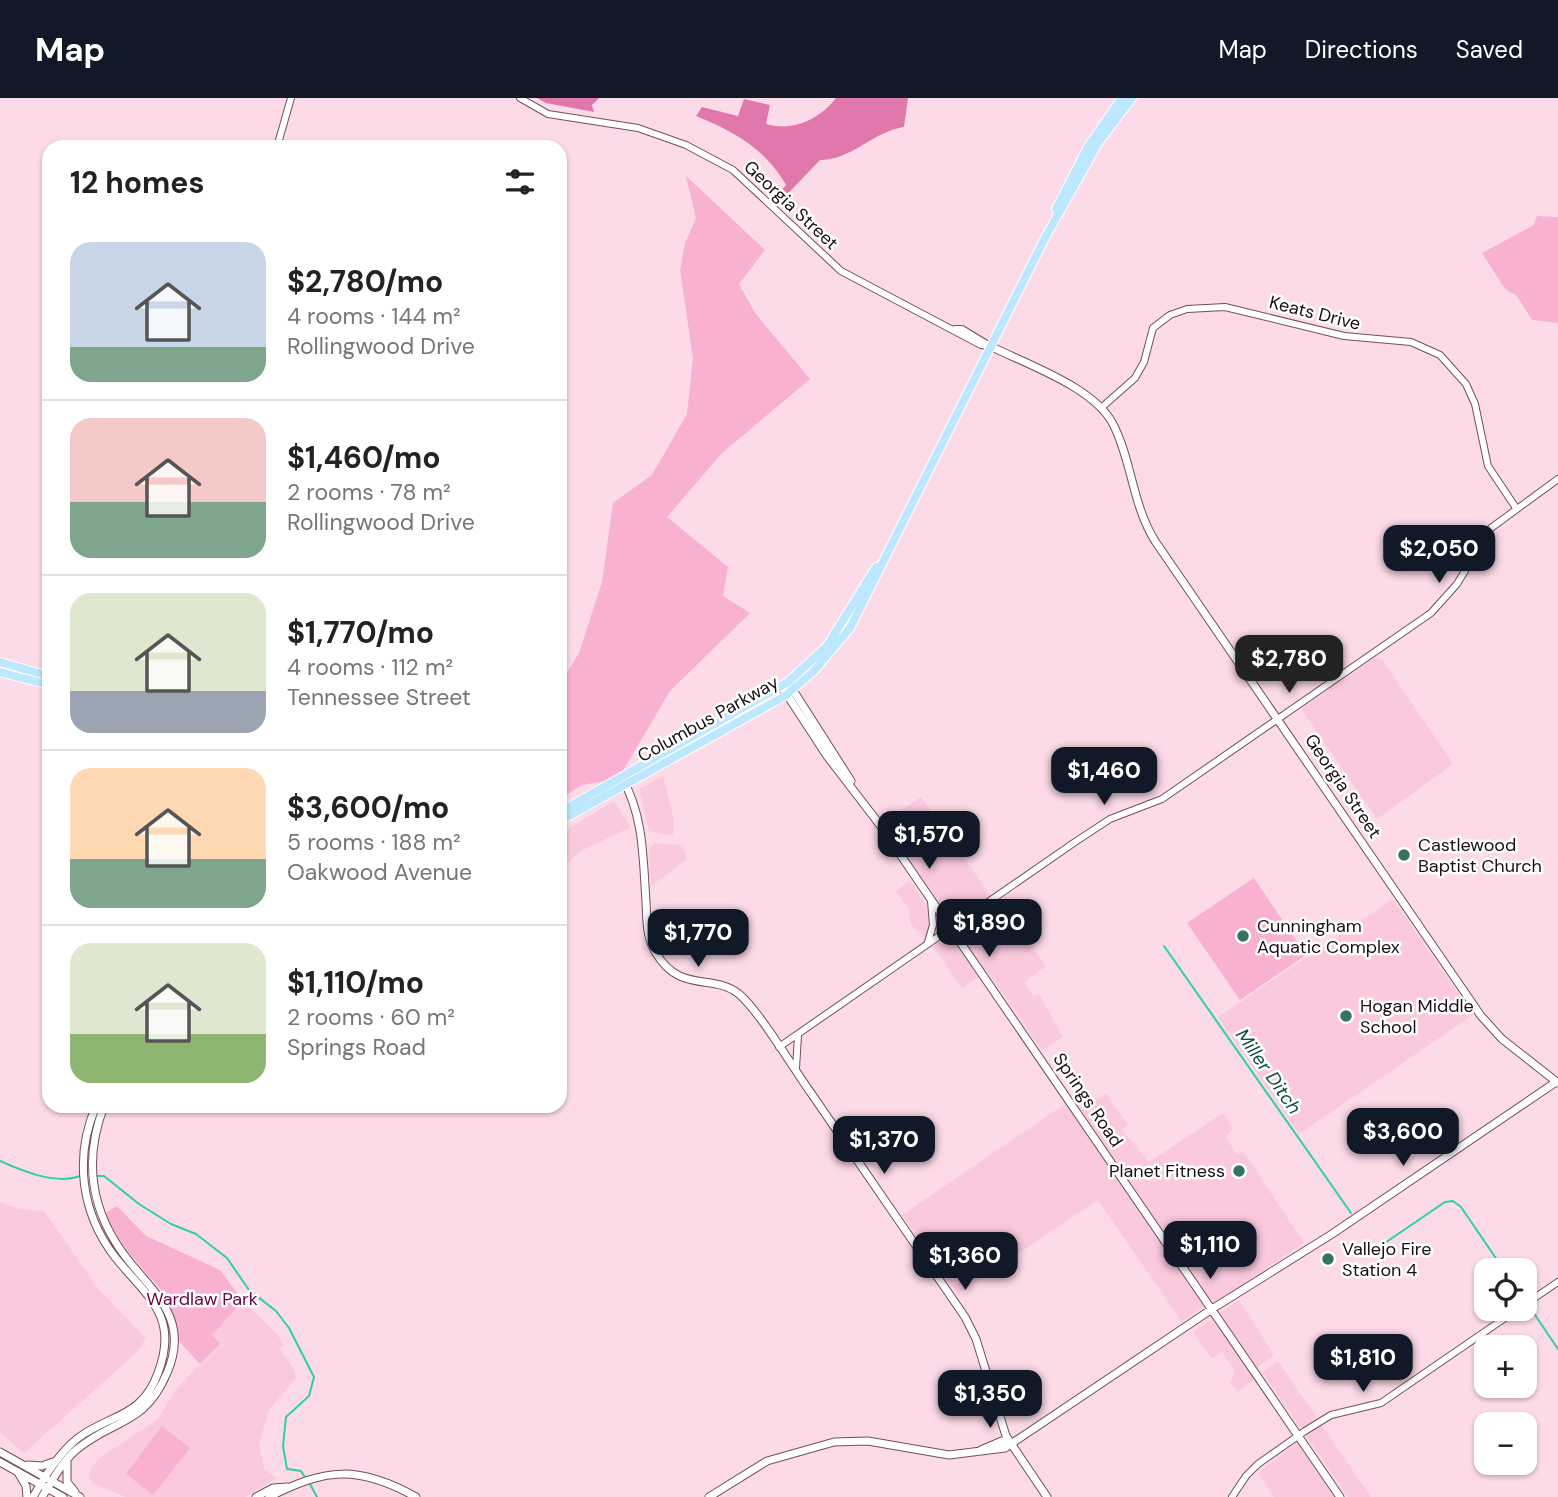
<!DOCTYPE html>
<meta charset="utf-8">
<style>
body{margin:0;font-family:"DM Sans",sans-serif;background:#f6f6f6;color:#222;height:100vh;display:flex;flex-direction:column;font-size:26px;white-space:nowrap}
*{box-sizing:border-box;margin:0}
p{font-size:23px;color:#767676}
.icon{flex:none;width:38px;height:38px;fill:none;stroke:currentColor;stroke-width:2;stroke-linecap:round;stroke-linejoin:round}
.map{position:relative;flex:1;overflow:hidden}
.side{position:absolute;left:42px;top:42px;width:525px;height:973px;display:flex;flex-direction:column;background:#fff;border-radius:21px;box-shadow:0 2px 5px #0004}
.side>*{flex:none}
.controls{position:absolute;left:1474px;top:1160px;display:grid;gap:14px}
.controls a{display:grid;place-items:center;width:63px;height:63px;border-radius:14px;background:#fff;box-shadow:0 2px 5px #0004;font-size:35px}
.price{position:absolute;translate:-50% -60px;padding:0 16px;border-radius:14px;background:#111827;color:#fff;font-size:23px;line-height:46px;filter:drop-shadow(0 2px 4px #0008)}
.price::after{content:'';position:absolute;left:50%;top:42px;width:21px;height:16px;margin-left:-10px;background:inherit;clip-path:polygon(0 0,100% 0,50% 100%)}
.price.selected{background:#222;color:#fff}
ul{padding:0;list-style:none}
li{display:flex;align-items:center;gap:21px;height:175px;padding:0 28px}
li+li{border-top:2px solid #e0e0e0}
li span{display:grid;place-items:center;flex:none;width:196px;height:140px;border-radius:21px;color:#555}
li>.icon{margin-inline-start:auto}
span .icon{width:84px;height:84px;fill:#fffc;stroke-width:1}
li b{font-size:30px}
h2{display:flex;justify-content:space-between;align-items:center;height:84px;padding:0 28px;font-size:30px}
header{display:flex;align-items:center;gap:42px;box-sizing:border-box;height:98px;padding:0 35px;background:#111827;color:#fff}
header strong{font-size:33px}
nav{display:flex;gap:38px;margin-inline-start:auto;font-size:24px}
.map>svg:first-child{display:block}
.built{fill:#fac9de}
.green{fill:#f8b1d1}
.forest{fill:#e178ac}
.lines{fill:none;stroke-linecap:round;stroke-linejoin:round}
.stream{stroke:#2cd0a7;stroke-width:2}
.tertiary-casing{stroke:#724f5f;stroke-width:8}
.secondary-casing{stroke:#724f5f;stroke-width:9}
.primary-casing{stroke:#fff;stroke-width:10}
.tertiary{stroke:#fff;stroke-width:6}
.secondary{stroke:#fff;stroke-width:7}
.primary{stroke:#bce7fc;stroke-width:8}
.poi-dot{fill:#367461;stroke:#fff;stroke-width:2.5}
.labels{text-anchor:middle;stroke-width:5;stroke-linejoin:round;paint-order:stroke}
.street-label{font-size:18px;fill:#1b0d14;stroke:#fff}
.poi-label{font-size:18px;fill:#1b0d14;stroke:#fff;text-anchor:start}
.park-label{font-size:18px;fill:#670441;stroke:#fff}
.water-label{font-size:19px;font-style:italic;fill:#0f4f3e;stroke:#fff}
</style>
<header>
<strong>Map</strong>
<nav><a>Map</a><a>Directions</a><a>Saved</a></nav>
</header>
<div class="map">
<svg width="1558" height="1399" viewBox="0 0 1558 1399">
<rect width="100%" height="100%" fill="#fcdae8"/>
<path class="built" d="M 1376,559 L 1382,561 L 1453,666 L 1377,721 L 1301,611 Z
M 663,678 L 674,722 L 673,737 L 649,733 L 639,691 Z
M 921,699 L 993,801 L 951,830 L 880,727 Z
M 614,703 L 631,729 L 581,753 L 560,771 L 560,736 Z
M 655,745 L 683,747 L 687,761 L 651,788 L 649,751 Z
M 910,782 L 930,813 L 930,832 L 926,840 L 911,827 L 909,812 L 896,793 Z
M 1393,801 L 1473,917 L 1299,1036 L 1218,919 Z
M 993,808 L 1003,822 L 1010,817 L 1046,868 L 1024,884 L 1034,899 L 1039,896 L 1063,939 L 1042,952 L 987,873 L 962,890 L 933,848 Z
M 1106,995 L 1128,1027 L 1122,1032 L 1149,1064 L 1223,1015 L 1233,1029 L 1226,1039 L 1237,1057 L 1243,1053 L 1304,1145 L 1213,1206 L 1081,1012 Z
M 1065,1006 L 1204,1208 L 1182,1224 L 1098,1102 L 958,1196 L 902,1117 Z
M 0,1104 L 19,1111 L 44,1113 L 100,1193 L 146,1240 L 136,1255 L 24,1355 L 0,1335 Z
M 1239,1202 L 1274,1257 L 1259,1268 L 1253,1283 L 1237,1294 L 1230,1285 L 1235,1273 L 1222,1254 L 1212,1261 L 1193,1234 Z
M 243,1203 L 277,1236 L 284,1247 L 280,1251 L 293,1270 L 296,1280 L 269,1312 L 259,1346 L 264,1371 L 277,1380 L 245,1399 L 126,1399 L 94,1386 L 89,1379 L 91,1370 L 101,1359 L 158,1321 L 176,1291 L 220,1246 L 211,1237 Z
M 1278,1263 L 1371,1399 L 1348,1399 L 1262,1274 Z
M 1297,1344 L 1334,1399 L 1274,1399 L 1258,1375 Z"/>
<path class="green" d="M 686,78 L 765,152 L 739,186 L 755,215 L 810,281 L 721,356 L 667,419 L 728,469 L 723,498 L 750,515 L 670,593 L 618,681 L 582,687 L 560,701 L 560,586 L 579,555 L 602,484 L 613,405 L 652,377 L 687,316 L 693,260 L 680,172 L 685,145 L 696,120 Z
M 1537,118 L 1558,119 L 1558,225 L 1532,222 L 1517,198 L 1505,191 L 1482,155 L 1534,127 Z
M 1254,780 L 1306,857 L 1240,902 L 1187,825 Z
M 117,1108 L 146,1138 L 220,1172 L 243,1203 L 212,1237 L 220,1246 L 200,1266 L 177,1241 L 167,1199 L 123,1148 L 104,1116 Z
M 162,1328 L 190,1350 L 153,1397 L 126,1376 Z"/>
<path class="forest" d="M 537,0 L 599,0 L 592,7 L 594,14 L 546,5 Z
M 836,0 L 908,0 L 904,29 C 872,34 852,62 820,62 L 776,108 L 772,103 L 786,87 C 766,51 733,33 696,18 L 702,9 L 738,18 L 744,1 L 770,7 L 766,26 C 793,34 820,21 836,0 Z"/>
<g class="lines">
<path class="stream" d="M 1164,848 L 1351,1115
M 0,1063 C 22,1073 56,1087 80,1078
M 96,1078 L 104,1078 L 139,1106 L 171,1126 L 196,1136 L 227,1160 L 249,1192 L 276,1213 L 289,1230 L 314,1279 L 309,1298 L 286,1319 L 283,1348 L 287,1371 L 301,1373 L 306,1381
M 1376,1151 L 1445,1104 L 1453,1103 L 1461,1109 L 1504,1172
M 1529,1208 L 1558,1251
M 310,1386 L 317,1399"/>
<defs>
<path id="tertiary" d="M 520,0 L 548,16 L 638,30 L 686,47 L 733,72 L 841,173 L 981,247 L 990,248
M 277,49 L 291,0
M 955,231 L 962,231 L 990,248
M 1101,310 L 1135,280 L 1144,264 L 1153,230 L 1170,217 L 1187,211 L 1225,209 L 1344,238 L 1411,244 L 1440,257 L 1466,286 L 1475,306 L 1488,368 L 1516,410
M 928,844 L 933,827 L 931,803
M 779,949 L 1075,744 L 1110,721 L 1162,701 L 1431,515 L 1457,486 L 1491,430 L 1558,381
M 796,970 L 798,938
M 1524,1207 L 1558,1184
M 1232,1399 L 1246,1378 L 1258,1366 L 1305,1333 L 1331,1317 L 1381,1305 L 1518,1211"/>
<path id="secondary" d="M 990,248 C 1026,266 1094,289 1113,326 C 1132,363 1132,406 1155,443 L 1481,918 L 1502,941 L 1558,985
M 782,589 L 827,658 L 880,727 L 1340,1399
M 791,589 L 851,683
M 622,680 C 644,718 643,761 646,804 C 647,822 646,839 656,855 C 680,896 713,875 739,896 C 760,914 793,970 811,995 C 862,1070 914,1144 965,1219 L 976,1241 L 1006,1338 L 1047,1399
M 981,1352 L 1002,1343 L 1010,1344
M 0,1354 L 80,1399
M 0,1364 L 63,1399
M 67,1364 L 67,1384 L 75,1394
M 28,1367 L 42,1368 L 53,1364
M 19,1376 L 26,1388 L 27,1399
M 33,1399 C 45,1378 59,1355 78,1340 C 110,1316 142,1320 158,1275 C 180,1217 146,1198 115,1159 C 81,1115 74,1059 96,1008
M 42,1399 C 52,1383 62,1364 76,1352 C 114,1320 144,1329 167,1275 C 194,1213 141,1187 116,1145 C 89,1102 86,1055 104,1008
M 256,1399 L 273,1390 L 287,1389
M 269,1399 C 326,1370 358,1367 416,1399
M 709,1399 L 767,1363 L 834,1344 L 868,1343 L 949,1357 L 1005,1350 L 1212,1211 L 1332,1136 L 1556,984"/>
<path id="primary" d="M 1056,111 L 1089,47 L 1122,0
M 0,564 L 49,578
M 0,574 L 49,587
M 560,714 L 788,584 L 827,548 L 876,469
M 560,723 L 785,598 L 814,573 L 850,530 L 1045,140 L 1098,45 L 1132,0"/>
</defs>
<use href="#tertiary" class="tertiary-casing"/>
<use href="#secondary" class="secondary-casing"/>
<use href="#primary" class="primary-casing"/>
<use href="#tertiary" class="tertiary"/>
<use href="#secondary" class="secondary"/>
<use href="#primary" class="primary"/>
</g>
<g class="poi-dot">
<circle cx="1404" cy="757" r="7"/>
<circle cx="1243" cy="838" r="7"/>
<circle cx="1346" cy="918" r="7"/>
<circle cx="1239" cy="1073" r="7"/>
<circle cx="1328" cy="1161" r="7"/>
</g>
<g class="labels">
<g class="street-label">
<text transform="translate(791 107) rotate(43)" y="6">Georgia Street</text>
<text transform="translate(1315 215) rotate(14)" y="6">Keats Drive</text>
<text transform="translate(708 621) rotate(-29)" y="6">Columbus Parkway</text>
<text transform="translate(1343 688) rotate(56)" y="6">Georgia Street</text>
<text transform="translate(1088 1002) rotate(56)" y="6">Springs Road</text>
</g>
<g class="poi-label">
<text x="1418" y="753">Castlewood<tspan x="1418" dy="21">Baptist Church</tspan></text>
<text x="1257" y="834">Cunningham<tspan x="1257" dy="21">Aquatic Complex</tspan></text>
<text x="1360" y="914">Hogan Middle<tspan x="1360" dy="21">School</tspan></text>
<text x="1225" y="1079" text-anchor="end">Planet Fitness</text>
<text x="1342" y="1157">Vallejo Fire<tspan x="1342" dy="21">Station 4</tspan></text>
</g>
<g class="park-label">
<text x="202" y="1207">Wardlaw Park</text>
</g>
<g class="water-label">
<text transform="translate(1269 973) rotate(55)" y="7">Miller Ditch</text>
</g>
</g>
</svg>
<div class="controls">
<a><svg class="icon" aria-label="locate" viewBox="0 0 24 24"><circle cx="12" cy="12" r="6"/><path d="M12 2v4M12 18v4M2 12h4M18 12h4"/></svg></a>
<a>+</a>
<a>−</a>
</div>
<b class="price" style="left:1439px;top:487px">$2,050</b>
<b class="price selected" style="left:1289px;top:597px">$2,780</b>
<b class="price" style="left:1104px;top:709px">$1,460</b>
<b class="price" style="left:929px;top:773px">$1,570</b>
<b class="price" style="left:989px;top:861px">$1,890</b>
<b class="price" style="left:698px;top:871px">$1,770</b>
<b class="price" style="left:1403px;top:1070px">$3,600</b>
<b class="price" style="left:884px;top:1078px">$1,370</b>
<b class="price" style="left:1210px;top:1183px">$1,110</b>
<b class="price" style="left:965px;top:1194px">$1,360</b>
<b class="price" style="left:1363px;top:1296px">$1,810</b>
<b class="price" style="left:990px;top:1332px">$1,350</b>
<section class="side">
<h2>12 homes<svg class="icon" aria-label="filters" viewBox="0 0 24 24"><path d="M4 7h16M4 17h16"/><circle cx="9" cy="7" r="2"/><circle cx="15" cy="17" r="2"/></svg></h2>
<ul>
<li><span style="background:linear-gradient(#c9d6e8 75%,#7fa58c 0)"><svg class="icon" aria-label="home" viewBox="0 0 24 24"><path d="M3 11l9-7 9 7M6 9v11h12V9"/></svg></span><div><b>$2,780/mo</b><p>4 rooms · 144 m²</p><p>Rollingwood Drive</p></div></li>
<li><span style="background:linear-gradient(#f6c9c9 60%,#7fa58c 0)"><svg class="icon" aria-label="home" viewBox="0 0 24 24"><path d="M3 11l9-7 9 7M6 9v11h12V9"/></svg></span><div><b>$1,460/mo</b><p>2 rooms · 78 m²</p><p>Rollingwood Drive</p></div></li>
<li><span style="background:linear-gradient(#dfe7d0 70%,#9aa5b1 0)"><svg class="icon" aria-label="home" viewBox="0 0 24 24"><path d="M3 11l9-7 9 7M6 9v11h12V9"/></svg></span><div><b>$1,770/mo</b><p>4 rooms · 112 m²</p><p>Tennessee Street</p></div></li>
<li><span style="background:linear-gradient(#ffd9b3 65%,#7fa58c 0)"><svg class="icon" aria-label="home" viewBox="0 0 24 24"><path d="M3 11l9-7 9 7M6 9v11h12V9"/></svg></span><div><b>$3,600/mo</b><p>5 rooms · 188 m²</p><p>Oakwood Avenue</p></div></li>
<li><span style="background:linear-gradient(#dfe7d0 65%,#8fb573 0)"><svg class="icon" aria-label="home" viewBox="0 0 24 24"><path d="M3 11l9-7 9 7M6 9v11h12V9"/></svg></span><div><b>$1,110/mo</b><p>2 rooms · 60 m²</p><p>Springs Road</p></div></li>
</ul>
</section>
</div>
